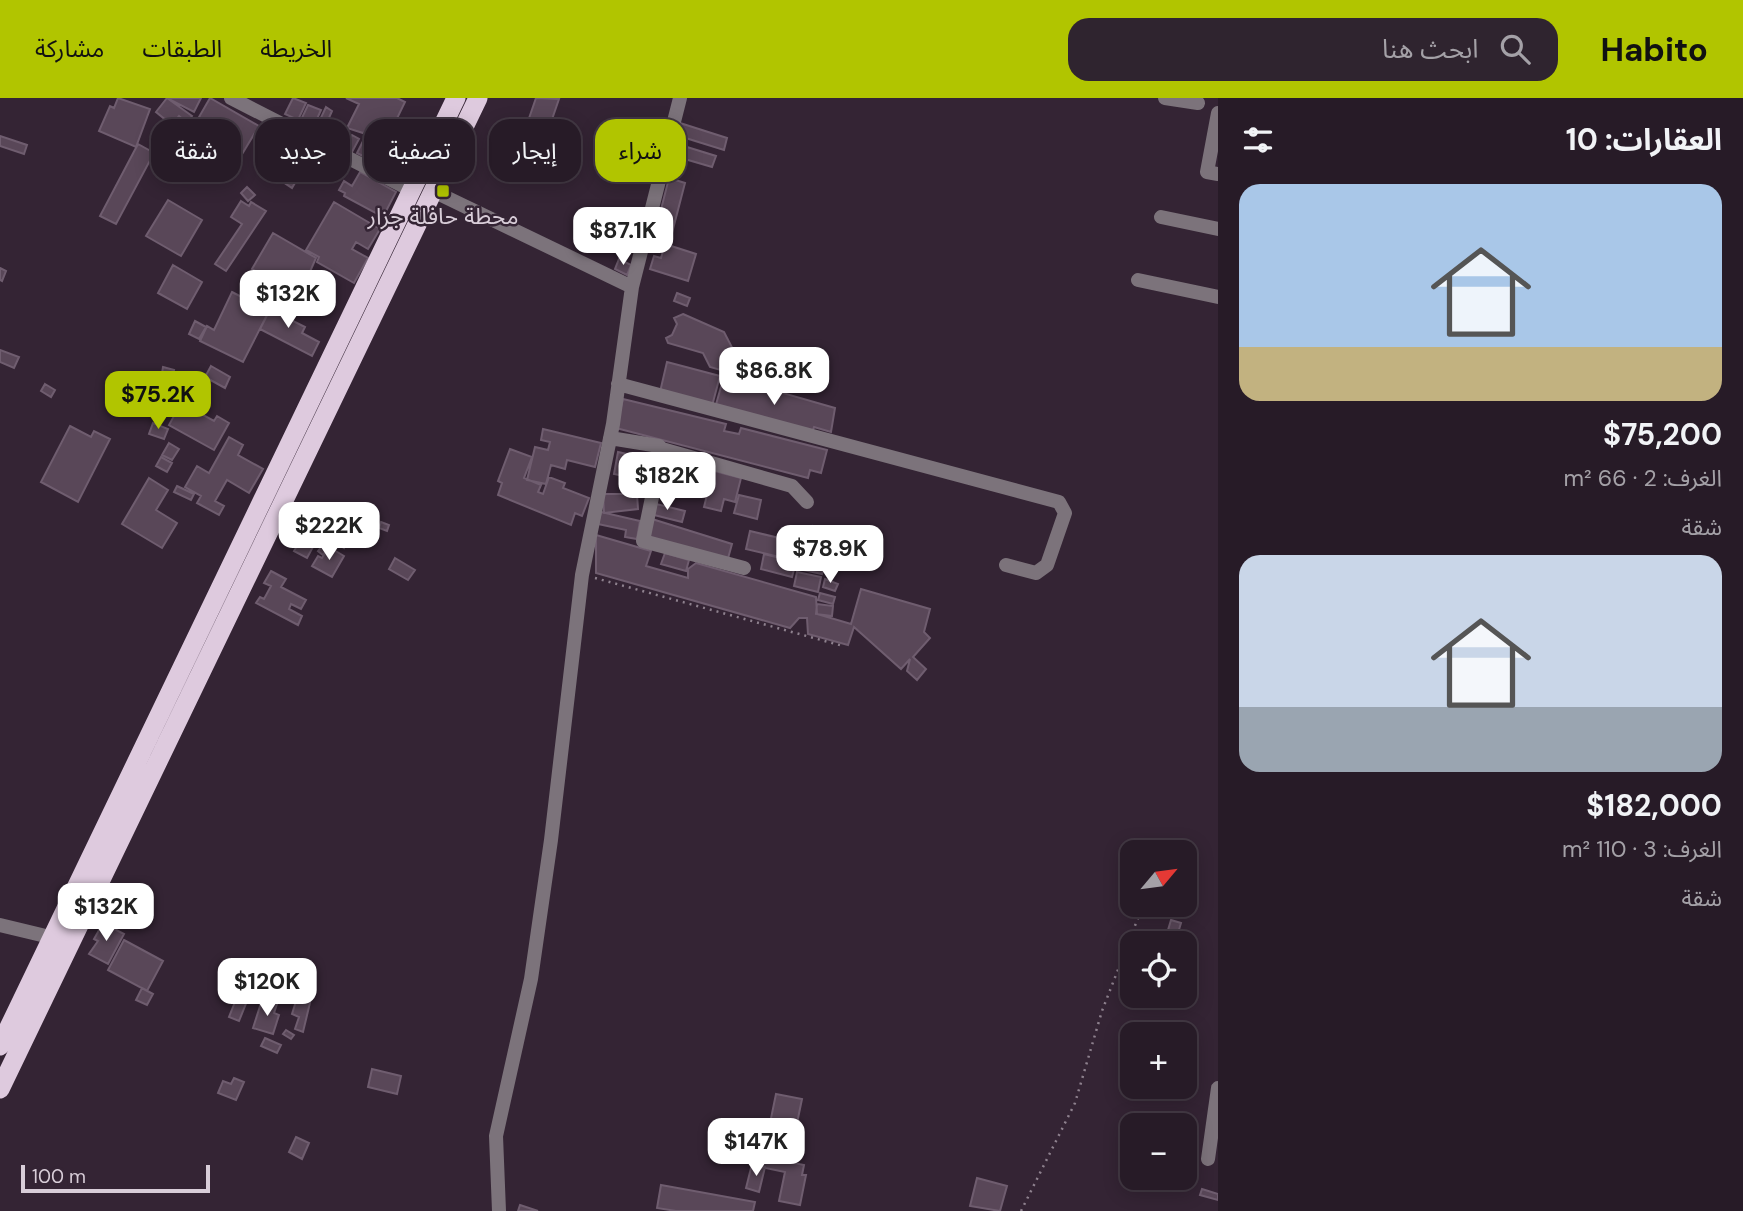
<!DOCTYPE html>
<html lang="ar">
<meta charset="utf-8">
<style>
body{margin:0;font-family:"DM Sans","Noto Sans Arabic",sans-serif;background:#2f242f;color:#f1f3f6;direction:rtl;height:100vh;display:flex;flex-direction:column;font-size:26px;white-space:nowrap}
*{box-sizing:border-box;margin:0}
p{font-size:23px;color:#a4a1a7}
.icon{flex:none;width:38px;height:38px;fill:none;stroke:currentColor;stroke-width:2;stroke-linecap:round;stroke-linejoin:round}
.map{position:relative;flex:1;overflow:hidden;direction:ltr}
.sheet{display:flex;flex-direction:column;background:#271b27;width:525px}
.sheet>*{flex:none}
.guide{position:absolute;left:21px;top:21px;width:665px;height:63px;direction:rtl;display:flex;gap:14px}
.needle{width:46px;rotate:61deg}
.fabs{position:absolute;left:1120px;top:742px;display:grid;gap:14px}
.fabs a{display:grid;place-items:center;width:77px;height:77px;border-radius:14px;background:#271b27;box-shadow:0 4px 18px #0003,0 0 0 2px #433944;font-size:35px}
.scale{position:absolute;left:21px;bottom:18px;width:189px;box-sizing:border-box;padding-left:7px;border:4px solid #d8cdd8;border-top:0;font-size:19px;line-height:24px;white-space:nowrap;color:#d8cdd8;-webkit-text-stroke:5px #342434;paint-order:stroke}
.price{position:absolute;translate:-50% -60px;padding:0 16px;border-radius:14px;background:#fff;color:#222;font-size:23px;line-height:46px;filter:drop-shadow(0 2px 4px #0008)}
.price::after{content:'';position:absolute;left:50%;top:42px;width:21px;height:16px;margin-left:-10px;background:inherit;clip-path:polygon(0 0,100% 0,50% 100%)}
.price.selected{background:#b1c500;color:#111}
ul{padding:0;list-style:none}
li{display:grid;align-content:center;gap:14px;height:371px;padding:0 21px}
li span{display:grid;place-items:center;height:217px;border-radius:21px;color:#555}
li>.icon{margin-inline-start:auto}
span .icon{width:126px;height:126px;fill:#fffc;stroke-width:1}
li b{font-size:30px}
h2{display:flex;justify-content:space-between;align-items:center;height:84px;padding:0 21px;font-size:30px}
.chip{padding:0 24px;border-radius:21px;background:#271b27;box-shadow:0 4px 18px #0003,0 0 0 2px #433944;font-size:24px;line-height:63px}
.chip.selected{background:#b1c500;color:#111}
header{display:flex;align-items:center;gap:42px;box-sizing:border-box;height:98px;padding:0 35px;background:#b1c500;color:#111}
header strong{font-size:33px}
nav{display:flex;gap:38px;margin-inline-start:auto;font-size:24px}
.search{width:490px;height:63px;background:#2f242f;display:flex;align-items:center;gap:18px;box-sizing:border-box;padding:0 24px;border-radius:21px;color:#a4a1a7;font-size:26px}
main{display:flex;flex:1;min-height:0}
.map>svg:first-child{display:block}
.building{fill:#594758;stroke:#6f5d6f;stroke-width:2}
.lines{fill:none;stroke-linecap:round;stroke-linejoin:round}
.path{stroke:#8e818e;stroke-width:2.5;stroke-dasharray:2 5;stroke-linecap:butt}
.minor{stroke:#7c737b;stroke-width:14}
.trunk{stroke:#decade;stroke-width:19}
.poi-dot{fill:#b1c500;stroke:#342434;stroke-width:2.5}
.labels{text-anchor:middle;stroke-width:5;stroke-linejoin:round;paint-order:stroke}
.poi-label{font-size:23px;fill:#d8cdd8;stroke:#342434}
</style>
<header>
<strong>Habito</strong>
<div class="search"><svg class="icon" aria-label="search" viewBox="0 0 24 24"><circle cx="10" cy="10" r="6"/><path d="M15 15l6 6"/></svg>ابحث هنا</div>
<nav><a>الخريطة</a><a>الطبقات</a><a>مشاركة</a></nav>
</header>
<main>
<section class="sheet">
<h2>العقارات: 10<svg class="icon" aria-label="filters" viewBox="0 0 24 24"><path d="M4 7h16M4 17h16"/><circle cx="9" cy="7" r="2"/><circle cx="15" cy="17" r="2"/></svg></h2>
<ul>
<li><span style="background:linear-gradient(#a9c7e8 75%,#c2b280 0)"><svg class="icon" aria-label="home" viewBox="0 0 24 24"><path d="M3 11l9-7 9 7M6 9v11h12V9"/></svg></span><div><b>$75,200</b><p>الغرف: 2 · 66 m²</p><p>شقة</p></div></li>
<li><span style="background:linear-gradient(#c9d6e8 70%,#9aa5b1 0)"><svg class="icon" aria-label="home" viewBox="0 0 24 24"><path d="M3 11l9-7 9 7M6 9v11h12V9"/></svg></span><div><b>$182,000</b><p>الغرف: 3 · 110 m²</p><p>شقة</p></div></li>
</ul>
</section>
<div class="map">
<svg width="1218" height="1113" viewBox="0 0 1218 1113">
<rect width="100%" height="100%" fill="#342434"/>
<path class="building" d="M 118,0 L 150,11 L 136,49 L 99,33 L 110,8 L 114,10 Z
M 167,0 L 201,0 L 194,14 Z
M 167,0 L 192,18 L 187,25 L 179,18 L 172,27 L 156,14 Z
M 210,0 L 259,28 L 241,58 L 226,49 L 205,84 L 177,67 L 189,48 L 200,54 L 219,23 L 213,20 L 210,25 L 199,19 Z
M 293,0 L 306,5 L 298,22 L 285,16 Z
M 346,0 L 397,0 L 405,4 L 389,37 L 370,28 L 363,35 L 347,30 L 359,6 Z
M 536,0 L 559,1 L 548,33 L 527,26 Z
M 308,7 L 321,12 L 312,32 L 299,26 Z
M 326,9 L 332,13 L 325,29 L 318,26 Z
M 680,25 L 727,40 L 724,52 L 676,37 Z
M 168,34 L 183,43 L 172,62 L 158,54 Z
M 352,37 L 359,41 L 352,54 L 345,49 Z
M 366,37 L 385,47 L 376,65 L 357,55 Z
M 0,38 L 27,47 L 24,56 L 0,48 Z
M 292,42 L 319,59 L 305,81 L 299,78 L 292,90 L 277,80 L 280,76 L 273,72 Z
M 674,45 L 716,58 L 712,69 L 671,57 Z
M 138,46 L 154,55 L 116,126 L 100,118 Z
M 387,49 L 403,56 L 394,76 L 378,69 Z
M 360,74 L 396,94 L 383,119 L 344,98 L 345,95 L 339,92 L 344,83 L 352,88 Z
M 669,80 L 685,85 L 672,135 L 656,131 Z
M 247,89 L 255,97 L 248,103 L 241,95 Z
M 168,102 L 202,122 L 181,158 L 146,138 Z
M 241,103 L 249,108 L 251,104 L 266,113 L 226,173 L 215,166 L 242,126 L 231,119 Z
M 334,104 L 380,131 L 368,151 L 356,144 L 352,151 L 368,160 L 354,185 L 317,164 L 319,159 L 306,152 Z
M 273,135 L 316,160 L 299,199 L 252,171 Z
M 665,146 L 696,156 L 688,183 L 650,171 L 654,158 L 661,160 Z
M 619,161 L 631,167 L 627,177 L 615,171 Z
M 173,167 L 202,184 L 187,211 L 158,195 Z
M 0,170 L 6,173 L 2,183 L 0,182 Z
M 232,194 L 269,213 L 243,264 L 200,243 L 207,228 L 214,232 Z
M 677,195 L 690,200 L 687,208 L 674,203 Z
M 274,204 L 294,215 L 291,222 L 305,229 L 302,235 L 319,244 L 312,258 L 260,231 Z
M 683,216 L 724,234 L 737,259 L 734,268 L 738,277 L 710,269 L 703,255 L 668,245 L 666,240 L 672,237 L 677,226 L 674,220 Z
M 195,223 L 206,229 L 199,241 L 189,236 Z
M 0,252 L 19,259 L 14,270 L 0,264 Z
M 667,264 L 720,278 L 712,308 L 660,294 Z
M 211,268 L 230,279 L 225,290 L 205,279 Z
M 163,269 L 174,272 L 172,278 L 162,275 Z
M 724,278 L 835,310 L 831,334 L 814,329 L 811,338 L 715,310 Z
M 45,286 L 55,292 L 51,299 L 41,293 Z
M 623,301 L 726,326 L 724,333 L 739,336 L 741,330 L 827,352 L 821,375 L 810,372 L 808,380 L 616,330 Z
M 181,305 L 214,323 L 217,318 L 229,325 L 214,352 L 169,327 Z
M 153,325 L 168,331 L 164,341 L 149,336 Z
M 70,328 L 91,339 L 94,333 L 110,341 L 78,404 L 41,384 Z
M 543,331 L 601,345 L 595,369 L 567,362 L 565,371 L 551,367 L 546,386 L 527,382 L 535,349 L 548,352 L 550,344 L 541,342 Z
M 229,339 L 243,347 L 238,357 L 263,371 L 249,395 L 227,382 L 215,403 L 224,408 L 219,417 L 197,405 L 201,398 L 185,389 L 197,368 L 209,375 Z
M 169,345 L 179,351 L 172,362 L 162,357 Z
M 510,351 L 532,359 L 524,380 L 541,387 L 538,394 L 543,396 L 549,379 L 565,385 L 563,390 L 589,400 L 582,418 L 575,415 L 571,427 L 498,397 L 502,385 L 498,383 Z
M 618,354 L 655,362 L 652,372 L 631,367 L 626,369 L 624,378 L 614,376 Z
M 161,359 L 172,365 L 167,374 L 156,368 Z
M 707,371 L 741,380 L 735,404 L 724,401 L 721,413 L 704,409 L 708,393 L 702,391 Z
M 149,380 L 168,392 L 156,412 L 177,425 L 162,450 L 122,426 Z
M 642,381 L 650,383 L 648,397 L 629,394 L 631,382 L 641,384 Z
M 177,388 L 194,396 L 191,402 L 174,394 Z
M 603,396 L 637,396 L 638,411 L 604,415 Z
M 739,397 L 761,402 L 757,421 L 734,415 Z
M 652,405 L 685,413 L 682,424 L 650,416 Z
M 601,414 L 640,423 L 637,441 L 625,439 L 626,432 L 598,426 Z
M 305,417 L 331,429 L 324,445 L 311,440 L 309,444 L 296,438 Z
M 652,421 L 732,446 L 727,464 L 646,439 Z
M 381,424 L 389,427 L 387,433 L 379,430 Z
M 813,428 L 833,433 L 826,463 L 805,458 Z
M 750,433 L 796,444 L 792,462 L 746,451 Z
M 596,437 L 651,453 L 646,468 L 688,480 L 688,471 L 696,465 L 816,499 L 817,516 L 851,526 L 861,491 L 930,511 L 924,534 L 930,540 L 913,559 L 926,571 L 917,582 L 907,573 L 910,561 L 901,571 L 854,529 L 848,547 L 808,536 L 807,520 L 799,520 L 790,530 L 596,475 Z
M 339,439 L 347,443 L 344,450 L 336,445 Z
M 301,441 L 314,447 L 307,460 L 294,453 Z
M 323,447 L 328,451 L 323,457 L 318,453 Z
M 329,449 L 344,458 L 332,479 L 312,468 L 318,458 L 322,460 Z
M 665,455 L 689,462 L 686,473 L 661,466 Z
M 764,456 L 796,464 L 792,479 L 761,471 Z
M 395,460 L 415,472 L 408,482 L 389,471 Z
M 801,463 L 824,468 L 822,476 L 799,471 Z
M 271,473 L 286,481 L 281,489 L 306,502 L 301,511 L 291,506 L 289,511 L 302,518 L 298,527 L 256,505 L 260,499 L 264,501 L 271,488 L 264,485 Z
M 797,474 L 821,479 L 818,494 L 794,488 Z
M 825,481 L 838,486 L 835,493 L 823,489 Z
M 820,495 L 835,499 L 833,506 L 818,502 Z
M 817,506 L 833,508 L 832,518 L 816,516 Z
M 1171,822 L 1181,825 L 1178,835 L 1168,832 Z
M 103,825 L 124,836 L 108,866 L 89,856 L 98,843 L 94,841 Z
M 124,842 L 163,863 L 147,893 L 108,872 Z
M 271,869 L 283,876 L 279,882 L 284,884 L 274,901 L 264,895 L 273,880 L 267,876 Z
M 302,884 L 314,888 L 303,934 L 295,931 L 299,919 L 292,916 Z
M 142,890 L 153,896 L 147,907 L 136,902 Z
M 237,899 L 247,903 L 239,923 L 229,919 Z
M 262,902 L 277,906 L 274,915 L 279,917 L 273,936 L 253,930 Z
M 286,932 L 294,937 L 291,941 L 283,936 Z
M 265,940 L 281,947 L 277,955 L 261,948 Z
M 372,971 L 401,978 L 397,996 L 368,989 Z
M 234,980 L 244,984 L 236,1002 L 218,995 L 223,983 L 231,986 Z
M 776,996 L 802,1001 L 789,1064 L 804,1067 L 802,1077 L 806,1077 L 800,1107 L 779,1103 L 785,1074 L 761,1069 Z
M 296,1039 L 309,1045 L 302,1061 L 289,1054 Z
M 752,1066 L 765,1069 L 759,1094 L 746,1090 Z
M 977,1080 L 1007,1088 L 1000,1113 L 970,1108 Z
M 661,1087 L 755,1104 L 753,1113 L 676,1113 L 657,1110 Z
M 1202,1091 L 1218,1096 L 1218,1102 L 1200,1097 Z
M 520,1107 L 538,1113 L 518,1113 Z"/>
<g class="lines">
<path class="path" d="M 595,480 L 843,548
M 1021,1113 L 1075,1005 L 1102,913 L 1143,807"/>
<path class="minor" d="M 231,0 L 411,92
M 1165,0 L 1198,5
M 1218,15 L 1207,74 L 1218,76
M 433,93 L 632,189
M 1161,119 L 1218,131
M 1138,182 L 1218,199
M 618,286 L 1059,404 L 1065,415 L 1047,467 L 1036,475 L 1006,467
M 610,340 L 659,348 L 662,351 L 643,443 L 744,470
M 662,351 L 792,388 L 807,404
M 0,827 L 54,840
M 1208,1061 L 1218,990
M 499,1113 L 496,1038 L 531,881 L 551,742 L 582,477 L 613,326 L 632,189 L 680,0"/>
<path class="trunk" d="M 0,948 L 456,0
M 0,991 L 478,0"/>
</g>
<rect class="poi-dot" x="436" y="86" width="14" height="14" rx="3.5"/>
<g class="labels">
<g class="poi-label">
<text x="443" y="126">محطة حافلة جزار</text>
</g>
</g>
</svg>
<div class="fabs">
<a><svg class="needle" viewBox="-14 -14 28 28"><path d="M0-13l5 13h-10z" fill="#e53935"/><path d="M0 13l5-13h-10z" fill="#a4a1a7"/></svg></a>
<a><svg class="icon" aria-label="locate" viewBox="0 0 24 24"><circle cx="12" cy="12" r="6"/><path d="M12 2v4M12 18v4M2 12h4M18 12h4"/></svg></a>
<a>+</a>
<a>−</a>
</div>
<div class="scale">100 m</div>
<b class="price" style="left:623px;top:169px">$87.1K</b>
<b class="price" style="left:288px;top:232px">$132K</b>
<b class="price" style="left:774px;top:309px">$86.8K</b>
<b class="price selected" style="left:158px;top:333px">$75.2K</b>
<b class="price" style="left:667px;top:414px">$182K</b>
<b class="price" style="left:329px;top:464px">$222K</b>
<b class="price" style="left:830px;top:487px">$78.9K</b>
<b class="price" style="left:106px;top:845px">$132K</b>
<b class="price" style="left:267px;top:920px">$120K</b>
<b class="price" style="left:756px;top:1080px">$147K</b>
<div class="guide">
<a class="chip selected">شراء</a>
<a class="chip">إيجار</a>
<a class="chip">تصفية</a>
<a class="chip">جديد</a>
<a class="chip">شقة</a>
</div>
</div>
</main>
